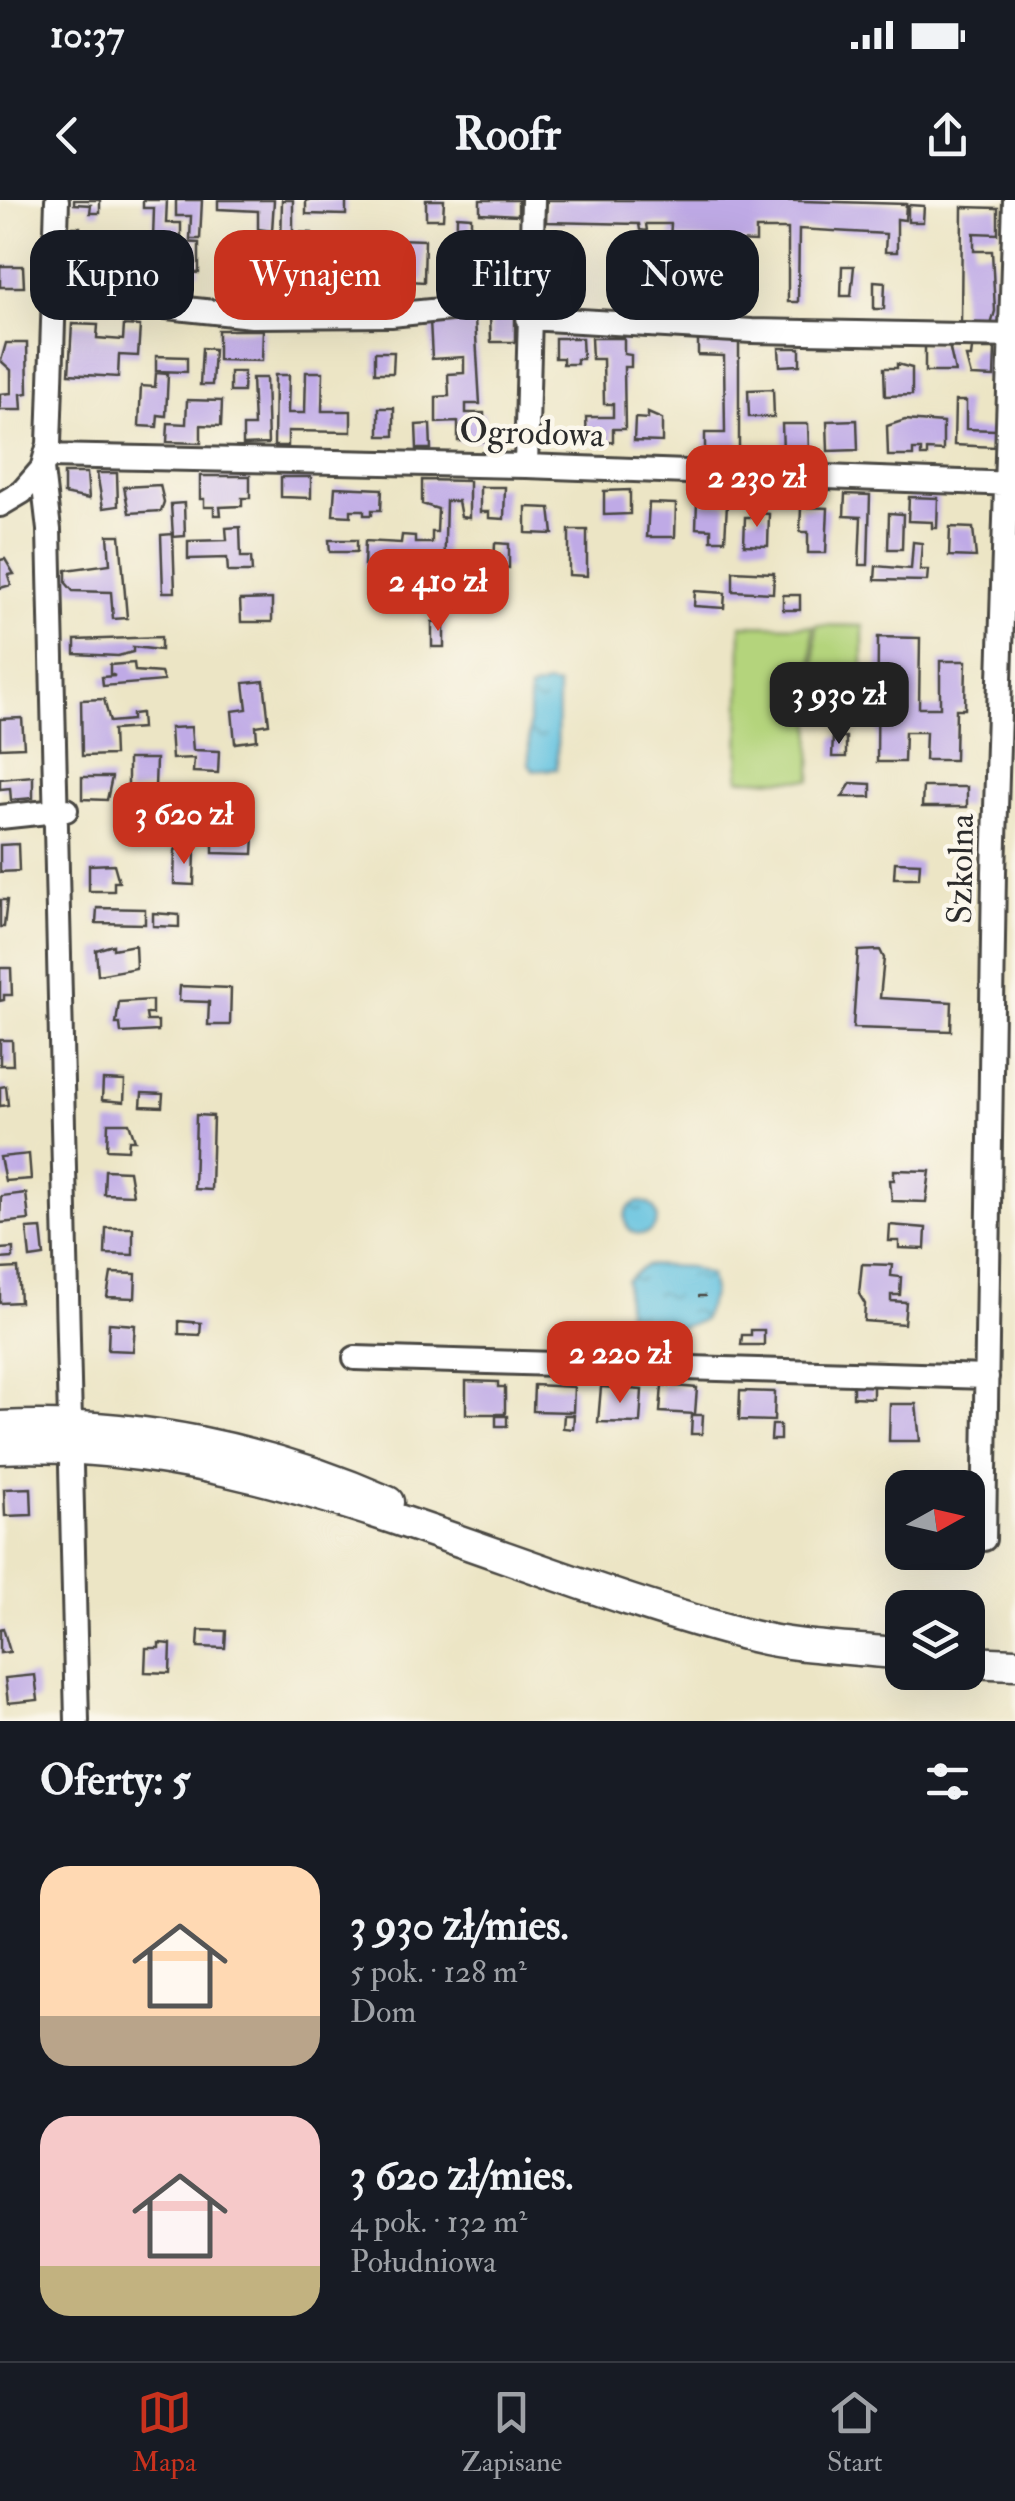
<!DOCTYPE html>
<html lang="pl">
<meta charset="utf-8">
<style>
body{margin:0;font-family:"IM FELL Double Pica",serif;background:#20242c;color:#f1f3f6;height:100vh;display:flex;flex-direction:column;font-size:38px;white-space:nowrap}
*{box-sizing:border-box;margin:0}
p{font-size:32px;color:#9ea1a6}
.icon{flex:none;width:55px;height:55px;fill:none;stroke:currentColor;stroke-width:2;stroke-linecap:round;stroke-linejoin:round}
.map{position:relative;height:1521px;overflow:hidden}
.panel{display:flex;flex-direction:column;background:#171b24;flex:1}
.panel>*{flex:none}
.banner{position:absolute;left:30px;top:30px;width:955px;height:90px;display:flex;gap:20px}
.needle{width:65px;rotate:82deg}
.controls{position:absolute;left:885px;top:1270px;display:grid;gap:20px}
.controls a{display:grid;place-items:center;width:100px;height:100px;border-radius:20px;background:#171b24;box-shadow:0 10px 40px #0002;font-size:50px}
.price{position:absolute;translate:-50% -85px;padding:0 22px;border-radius:20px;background:#c8321e;color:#fff;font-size:32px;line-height:65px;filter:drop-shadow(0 2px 5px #0008)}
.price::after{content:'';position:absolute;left:50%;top:60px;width:30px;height:22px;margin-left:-15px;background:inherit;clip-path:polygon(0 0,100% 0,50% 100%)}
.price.active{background:#222;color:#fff}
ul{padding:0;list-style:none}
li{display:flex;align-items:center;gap:30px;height:250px;padding:0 40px}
li span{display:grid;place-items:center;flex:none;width:280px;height:200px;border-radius:30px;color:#555}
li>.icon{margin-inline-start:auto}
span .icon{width:120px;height:120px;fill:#fffc;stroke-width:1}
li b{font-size:42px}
h2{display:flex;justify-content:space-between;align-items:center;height:120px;padding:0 40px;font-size:42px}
.pill{padding:0 35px;border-radius:30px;background:#171b24;box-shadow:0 10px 40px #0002;font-size:35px;line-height:90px}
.pill.active{background:#c8321e;color:#fff}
.status{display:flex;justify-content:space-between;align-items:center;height:70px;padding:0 50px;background:#171b24;direction:ltr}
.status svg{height:28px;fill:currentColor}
header{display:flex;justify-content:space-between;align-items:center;height:130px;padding:0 40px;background:#171b24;font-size:45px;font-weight:700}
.tabs{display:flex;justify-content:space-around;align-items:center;height:140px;border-top:2px solid #363941;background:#171b24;font-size:28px;color:#9ea1a6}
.tabs a{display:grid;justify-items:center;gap:5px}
.tabs .active{color:#c8321e}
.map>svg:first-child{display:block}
.park{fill:url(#park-tufts);stroke:#708054;stroke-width:2.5}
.pitch{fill:#b4d47c;stroke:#708054;stroke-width:2.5}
.water{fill:url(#water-ripples);stroke:#467685;stroke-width:2.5}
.building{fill:#bfaae6}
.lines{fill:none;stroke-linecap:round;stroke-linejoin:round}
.minor-casing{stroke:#484742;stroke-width:28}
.major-casing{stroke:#484742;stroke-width:35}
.path{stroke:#484742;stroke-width:2.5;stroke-dasharray:8 8;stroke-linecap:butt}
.minor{stroke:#fff;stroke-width:22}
.major{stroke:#fff;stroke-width:30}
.labels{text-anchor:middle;stroke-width:9;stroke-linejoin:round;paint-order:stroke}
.street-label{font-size:35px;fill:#2b2b2b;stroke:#fbf7ec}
</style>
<div class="status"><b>10:37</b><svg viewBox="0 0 49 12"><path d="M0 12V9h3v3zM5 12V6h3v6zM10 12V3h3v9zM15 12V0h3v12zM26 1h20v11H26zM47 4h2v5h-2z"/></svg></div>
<header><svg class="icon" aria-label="back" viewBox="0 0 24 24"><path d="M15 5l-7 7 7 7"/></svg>Roofr<svg class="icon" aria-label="share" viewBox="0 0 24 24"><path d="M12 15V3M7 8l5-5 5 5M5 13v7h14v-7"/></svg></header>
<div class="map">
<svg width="1015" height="1521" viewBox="0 0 1015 1521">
<defs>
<pattern id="park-tufts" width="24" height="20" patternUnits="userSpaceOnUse" patternTransform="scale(2.5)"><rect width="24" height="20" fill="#b4d47c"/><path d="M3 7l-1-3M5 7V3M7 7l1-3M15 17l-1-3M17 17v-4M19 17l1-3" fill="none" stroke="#9bb66b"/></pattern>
<pattern id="water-ripples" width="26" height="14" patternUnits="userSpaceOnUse" patternTransform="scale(2.5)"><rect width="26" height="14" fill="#60c1df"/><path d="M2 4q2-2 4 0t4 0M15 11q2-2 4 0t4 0" fill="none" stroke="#4f9db5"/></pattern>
</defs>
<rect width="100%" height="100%" fill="#fbf7ec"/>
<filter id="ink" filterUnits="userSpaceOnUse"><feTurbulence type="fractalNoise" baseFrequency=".01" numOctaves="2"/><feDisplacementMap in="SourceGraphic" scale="20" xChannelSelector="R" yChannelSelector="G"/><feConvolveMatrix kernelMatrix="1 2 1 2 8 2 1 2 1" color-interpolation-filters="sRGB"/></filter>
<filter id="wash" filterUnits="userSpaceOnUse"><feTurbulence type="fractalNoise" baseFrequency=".0048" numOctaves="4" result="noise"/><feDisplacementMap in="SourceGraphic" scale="40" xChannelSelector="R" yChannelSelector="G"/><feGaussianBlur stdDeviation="2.25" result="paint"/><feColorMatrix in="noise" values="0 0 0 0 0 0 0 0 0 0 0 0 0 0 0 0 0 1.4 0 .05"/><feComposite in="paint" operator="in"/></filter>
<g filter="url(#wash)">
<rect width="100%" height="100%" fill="#ece5c5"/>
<path class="park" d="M 713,44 L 731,45 L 742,53 L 742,99 L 711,98 Z"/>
<path class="pitch" d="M 741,425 L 813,426 L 811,580 L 739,579 Z
M 816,425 L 863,426 L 863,506 L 815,505 Z"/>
<path class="water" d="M 546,484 L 558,486 L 557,569 L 533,571 L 529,564 L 529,490 Z
M625 1018a16 16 0 1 1 32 0a16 16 0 1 1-32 0Z
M 646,1065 L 689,1067 L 710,1075 L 713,1092 L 703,1120 C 678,1130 647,1135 627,1115 L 626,1080 Z"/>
<g id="blocks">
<path class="building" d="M 74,0 L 100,0 L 100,13 L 90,13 L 91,5 L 74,4 Z
M 143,0 L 167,0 L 166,23 L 181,23 L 181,42 L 199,43 L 199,73 L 173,72 L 174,50 L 162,49 L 163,39 L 153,39 L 154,8 L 143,8 Z
M 176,0 L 202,0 L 200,39 L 190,39 L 191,16 L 176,16 Z
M 218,0 L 274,0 L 272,31 L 258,29 L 258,11 L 218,9 Z
M 282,0 L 293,0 L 293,32 L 312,33 L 312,58 L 293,58 L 294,47 L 281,47 Z
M 306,0 L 346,0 L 346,15 L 306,14 Z
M 426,0 L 444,0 L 443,19 L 426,19 Z
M 480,0 L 518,0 L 518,15 L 480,13 Z
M 547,0 L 767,0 L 906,4 L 905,20 L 897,19 L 897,52 L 885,52 L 886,34 L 799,29 L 798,102 L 788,102 L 788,29 L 756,29 L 756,42 L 670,38 L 671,24 L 646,24 L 647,31 L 640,30 L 639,24 L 546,22 Z
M 908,5 L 924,6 L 923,22 L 908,22 Z
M 962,7 L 998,8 L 998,34 L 974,33 L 974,51 L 992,51 L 995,111 L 991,125 L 961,124 Z
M 457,16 L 471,17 L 471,69 L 456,69 Z
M 73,27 L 80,27 L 79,48 L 72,48 Z
M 99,35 L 129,36 L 129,59 L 99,58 Z
M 395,39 L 425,40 L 424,82 L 410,81 L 411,63 L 394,63 Z
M 658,44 L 670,44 L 665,96 L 661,96 L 658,85 L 662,61 L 653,56 Z
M 571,53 L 583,53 L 582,81 L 567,80 Z
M 336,56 L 354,56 L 354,91 L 335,90 Z
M 480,58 L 507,59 L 507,84 L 481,83 Z
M 0,66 L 23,66 L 24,87 L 0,87 Z
M 842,66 L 854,66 L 851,96 L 841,96 Z
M 248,70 L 259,70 L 258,91 L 318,92 L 318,108 L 247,107 Z
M 142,72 L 165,73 L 164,92 L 141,91 Z
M 381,78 L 394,79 L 393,94 L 381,94 Z
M 874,81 L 885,82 L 884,109 L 874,109 Z
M 490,116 L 515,116 L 515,142 L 491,142 Z
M 475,119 L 480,204 L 466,204 L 466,213 L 484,213 L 485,241 L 458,241 L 458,222 L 436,223 L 436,197 L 449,196 L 448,174 L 464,173 L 464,157 L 432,159 L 430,120 Z
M 72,124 L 98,125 L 97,138 L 123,140 L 124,125 L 140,126 L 138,156 L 119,155 L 118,177 L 69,174 Z
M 218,130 L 263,130 L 262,161 L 218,160 Z
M 555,138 L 582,138 L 583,159 L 577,159 L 577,164 L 563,164 L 563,158 L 555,158 Z
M 591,138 L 624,138 L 624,154 L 631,155 L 631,167 L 624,167 L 625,229 L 613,229 L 613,242 L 587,243 L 586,217 L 613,217 L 613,204 L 604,204 L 603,159 L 592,159 Z
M 698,139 L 739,140 L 739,257 L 705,257 L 705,233 L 725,233 L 724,156 L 698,155 Z
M 6,143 L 27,143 L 28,193 L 21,194 L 22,210 L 0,210 L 0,194 L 11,193 L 11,170 L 1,161 Z
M 925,145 L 949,145 L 955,172 L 925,172 Z
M 202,148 L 214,149 L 212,185 L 200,185 Z
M 779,148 L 800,148 L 800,165 L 780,166 Z
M 972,149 L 995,149 L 994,177 L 971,176 L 966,157 L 971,157 Z
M 375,152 L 394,152 L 393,173 L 375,173 Z
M 156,156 L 187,157 L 187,172 L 156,171 Z
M 897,164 L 912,168 L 912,195 L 885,196 L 884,168 L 897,168 Z
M 230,172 L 244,172 L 243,192 L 230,192 Z
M 306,172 L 323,172 L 322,211 L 351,211 L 351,232 L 288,231 L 288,246 L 274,246 L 275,175 L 289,175 L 288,213 L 305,213 Z
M 156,173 L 168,174 L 166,216 L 158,215 L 157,227 L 139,226 L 141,186 L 155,187 Z
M 252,178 L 266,178 L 268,244 L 243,245 L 243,226 L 254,226 Z
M 773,189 L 774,217 L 749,217 L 748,190 Z
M 187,200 L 222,201 L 221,226 L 201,225 L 201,243 L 167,242 L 168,223 L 186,224 Z
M 955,201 L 966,201 L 966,229 L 996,230 L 995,247 L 954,245 Z
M 379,208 L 394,208 L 394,236 L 379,236 Z
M 648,213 L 662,219 L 662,242 L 634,241 L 635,218 L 648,219 Z
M 857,220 L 858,250 L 828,251 L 827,221 Z
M 905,220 L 943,223 L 943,251 L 927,250 L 927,256 L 921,256 L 921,250 L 913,250 L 913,256 L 888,256 L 887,226 Z
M 430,224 L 431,249 L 417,249 L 416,225 Z
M 782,224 L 808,224 L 809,251 L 783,252 Z
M 64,273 L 87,273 L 89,299 L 64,294 Z
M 97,273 L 117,273 L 118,306 L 103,308 Z
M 200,276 L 250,276 L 250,298 L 242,298 L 242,306 L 220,307 L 221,315 L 214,315 L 214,307 L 204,307 L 204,299 L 200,299 Z
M 281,277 L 311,277 L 311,298 L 281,297 Z
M 422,280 L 469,281 L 469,318 L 461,317 L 458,301 L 446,301 L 444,378 L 400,377 L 401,363 L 389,363 L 390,356 L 381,356 L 380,366 L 364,365 L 365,341 L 401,343 L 402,335 L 415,336 L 415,343 L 432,343 L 432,332 L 437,332 L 438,309 L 422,304 Z
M 160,285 L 164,302 L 161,311 L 129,313 L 124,287 Z
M 335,287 L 382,289 L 381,310 L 372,310 L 372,315 L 364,315 L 364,310 L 351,310 L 351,316 L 333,315 Z
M 480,287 L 505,287 L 504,319 L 489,318 L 489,312 L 480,312 Z
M 630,290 L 630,314 L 604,315 L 604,291 Z
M 845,294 L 870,295 L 868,365 L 859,365 L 861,317 L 844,316 Z
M 909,297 L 938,298 L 937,328 L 932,328 L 932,322 L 908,321 Z
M 697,302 L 727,304 L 725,340 L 711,340 L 711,329 L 696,328 Z
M 184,303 L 185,336 L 173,337 L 171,304 Z
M 649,303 L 676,304 L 675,337 L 647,337 Z
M 526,307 L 550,308 L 553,334 L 526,333 Z
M 801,307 L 828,308 L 826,353 L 808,353 L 808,332 L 800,332 Z
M 758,313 L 769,314 L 768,346 L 744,345 L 745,317 L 758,317 Z
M 889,313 L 903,314 L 902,349 L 888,349 Z
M 240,327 L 241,357 L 251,357 L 252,372 L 228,372 L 227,358 L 188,359 L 188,341 L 227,340 L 226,328 Z
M 950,327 L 973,328 L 976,357 L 949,356 Z
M 569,330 L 587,330 L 587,376 L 569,375 Z
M 173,334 L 175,392 L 163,392 L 161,335 Z
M 108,335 L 120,335 L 127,418 L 113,419 L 111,392 L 73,391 L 66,383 L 66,370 L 110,364 Z
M 329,340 L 357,340 L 357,352 L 330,352 Z
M 913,342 L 922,343 L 920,370 L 928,370 L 927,381 L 875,380 L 876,366 L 911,369 Z
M 495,343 L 509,344 L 509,368 L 494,367 Z
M 5,359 L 14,374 L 8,375 L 11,385 L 0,388 L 0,360 Z
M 733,371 L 774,373 L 773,393 L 733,391 Z
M 695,391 L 725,393 L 724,408 L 694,406 Z
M 783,395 L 800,395 L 800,410 L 783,410 Z
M 272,399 L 272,422 L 241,422 L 240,400 Z
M 444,421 L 444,447 L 432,447 L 432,422 Z
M 161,437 L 161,450 L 133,447 L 133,452 L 118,456 L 75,454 L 75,440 Z
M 878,437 L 920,438 L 919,508 L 940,508 L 940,461 L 966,461 L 965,509 L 956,509 L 955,560 L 925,560 L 926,532 L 905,532 L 904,562 L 877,562 Z
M 134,463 L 135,471 L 161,473 L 164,481 L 103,486 L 102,477 L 115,476 L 110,474 L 110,465 Z
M 264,481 L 269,524 L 256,526 L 257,540 L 235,543 L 232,511 L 247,509 L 244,483 Z
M 104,499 L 110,522 L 132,520 L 132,514 L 141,513 L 142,528 L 113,530 L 114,555 L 82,556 L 81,500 Z
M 22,518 L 24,547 L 0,548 L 0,519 Z
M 191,527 L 193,550 L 219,551 L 218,573 L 193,572 L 194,558 L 172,559 L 170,528 Z
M 833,537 L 846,537 L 846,557 L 832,557 Z
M 128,559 L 156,559 L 155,587 L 128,593 Z
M 33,576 L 33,598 L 11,600 L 10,588 L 0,589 L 0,579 Z
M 82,577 L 112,577 L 107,600 L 82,599 Z
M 851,583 L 871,584 L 871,597 L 842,597 Z
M 923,587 L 967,587 L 967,607 L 922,607 Z
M 161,594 L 177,594 L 177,614 L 161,614 Z
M 139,613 L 157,614 L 156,638 L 126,637 L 127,618 L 139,618 Z
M 225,634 L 254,635 L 253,654 L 213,653 L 213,641 L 224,641 Z
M 18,644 L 19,671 L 0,672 L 0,645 Z
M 175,649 L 195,650 L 194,685 L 174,684 Z
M 895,662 L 920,663 L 919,678 L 894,678 Z
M 114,664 L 119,682 L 114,682 L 114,691 L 89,691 L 89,665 Z
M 0,700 L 7,700 L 4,727 L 0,727 Z
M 97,708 L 145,709 L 145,724 L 96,723 Z
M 153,713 L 179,715 L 179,727 L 153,726 Z
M 113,745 L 113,749 L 135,745 L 136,768 L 98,775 L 96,750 Z
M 880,750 L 884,758 L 880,798 L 952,802 L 951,831 L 853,828 L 858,751 Z
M 0,768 L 11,768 L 12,795 L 4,795 L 4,800 L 0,801 Z
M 180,786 L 231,788 L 230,825 L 208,825 L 209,802 L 179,801 Z
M 152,800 L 152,814 L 146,814 L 147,821 L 158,821 L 158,831 L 121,833 L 120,824 L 116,824 L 119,802 Z
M 0,840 L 12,840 L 13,865 L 0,865 Z
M 103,880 L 125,881 L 124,902 L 102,900 Z
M 6,886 L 8,905 L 0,906 L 0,887 Z
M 142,893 L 163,894 L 162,907 L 141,906 Z
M 196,915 L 213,916 L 211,990 L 194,989 Z
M 108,923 L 129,923 L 135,940 L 129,940 L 128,950 L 107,949 Z
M 29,954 L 31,979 L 5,981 L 0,957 Z
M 105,970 L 129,971 L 133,995 L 104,994 Z
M 894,970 L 930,971 L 926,1002 L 892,1001 L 890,980 L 894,980 Z
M 26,993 L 29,1020 L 0,1023 L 1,996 Z
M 890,1025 L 926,1028 L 925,1049 L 899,1048 L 899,1041 L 889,1041 Z
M 41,1028 L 44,1056 L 30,1058 L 27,1029 Z
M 106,1028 L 133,1028 L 133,1055 L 105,1054 Z
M 13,1048 L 13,1058 L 0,1059 L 0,1049 Z
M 862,1064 L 892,1065 L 891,1076 L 901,1077 L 900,1095 L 891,1095 L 891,1101 L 906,1102 L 904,1124 L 864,1121 L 865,1104 L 859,1094 Z
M 18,1068 L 20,1102 L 0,1103 L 0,1069 Z
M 111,1073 L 136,1074 L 135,1098 L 107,1097 Z
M 179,1121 L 201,1123 L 200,1135 L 179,1134 Z
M 109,1123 L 135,1125 L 133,1151 L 108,1150 Z
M 751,1130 L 764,1130 L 764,1145 L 741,1145 L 742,1135 L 751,1135 Z
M 466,1181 L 498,1182 L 498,1187 L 505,1187 L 505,1214 L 466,1214 Z
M 853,1184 L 873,1186 L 873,1198 L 853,1197 Z
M 534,1185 L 574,1187 L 573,1212 L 533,1211 Z
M 662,1185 L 697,1188 L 695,1214 L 660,1212 Z
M 601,1187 L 642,1190 L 640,1223 L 598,1222 Z
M 740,1191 L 775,1192 L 774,1221 L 739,1220 Z
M 890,1204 L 916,1204 L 920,1241 L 889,1241 Z
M 564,1215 L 574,1215 L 573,1229 L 563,1228 Z
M 692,1215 L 703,1215 L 702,1234 L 691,1234 Z
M 496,1216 L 507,1216 L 507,1226 L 496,1226 Z
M 772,1225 L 780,1225 L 780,1240 L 771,1240 Z
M 31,1288 L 32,1315 L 5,1316 L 4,1289 Z
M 3,1428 L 10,1452 L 0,1453 L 0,1429 Z
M 199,1430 L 226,1431 L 225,1448 L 198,1447 Z
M 159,1443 L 171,1444 L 170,1473 L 145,1472 L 146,1448 L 159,1448 Z
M 35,1475 L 38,1500 L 8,1503 L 5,1478 Z"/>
</g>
</g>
<g filter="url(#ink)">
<use href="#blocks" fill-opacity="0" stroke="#484742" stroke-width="2.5"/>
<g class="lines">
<defs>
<path id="minor" d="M 57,0 L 49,244 L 42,269 L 49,330 L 77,1521
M 53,95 L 252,116 L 391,115 L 529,101
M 528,118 L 752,131 L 1015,136
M 47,256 L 526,266 L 1015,284
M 526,266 L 533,0
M 0,305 L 22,292 L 42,269
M 0,617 L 66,610
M 355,1158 L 987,1177
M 984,1339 L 994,672 L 1015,0"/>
<path id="major" d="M 0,1227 C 132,1220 268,1249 388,1302
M 0,1248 C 260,1236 505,1374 752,1436 C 800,1448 854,1448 902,1454
M 968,1462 L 1015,1464"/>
</defs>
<use href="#minor" class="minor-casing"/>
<use href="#major" class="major-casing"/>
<path class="path" d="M 698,1096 L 712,1096"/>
<use href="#minor" class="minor"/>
<use href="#major" class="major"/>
</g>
</g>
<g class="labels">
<g class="street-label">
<text transform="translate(532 232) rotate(2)" y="12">Ogrodowa</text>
<text transform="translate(960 669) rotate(-89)" y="12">Szkolna</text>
</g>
</g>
</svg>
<div class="controls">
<a><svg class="needle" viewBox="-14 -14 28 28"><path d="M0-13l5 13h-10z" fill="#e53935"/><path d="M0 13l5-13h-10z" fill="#9ea1a6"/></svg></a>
<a><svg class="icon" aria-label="layers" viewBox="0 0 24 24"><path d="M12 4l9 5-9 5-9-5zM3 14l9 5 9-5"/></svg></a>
</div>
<b class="price" style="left:757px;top:330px">2 230 zł</b>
<b class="price" style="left:438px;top:434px">2 410 zł</b>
<b class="price active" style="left:839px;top:547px">3 930 zł</b>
<b class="price" style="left:184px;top:667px">3 620 zł</b>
<b class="price" style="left:620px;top:1206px">2 220 zł</b>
<div class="banner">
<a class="pill">Kupno</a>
<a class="pill active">Wynajem</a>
<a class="pill">Filtry</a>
<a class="pill">Nowe</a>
</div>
</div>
<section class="panel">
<h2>Oferty: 5<svg class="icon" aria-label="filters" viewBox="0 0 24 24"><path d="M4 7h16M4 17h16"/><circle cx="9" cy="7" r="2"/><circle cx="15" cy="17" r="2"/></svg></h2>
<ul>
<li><span style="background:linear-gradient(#ffd9b3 75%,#b9a48a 0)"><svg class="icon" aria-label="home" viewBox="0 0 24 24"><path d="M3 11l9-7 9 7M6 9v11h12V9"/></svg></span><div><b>3 930 zł/mies.</b><p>5 pok. · 128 m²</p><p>Dom</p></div></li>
<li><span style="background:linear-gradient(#f6c9c9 75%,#c2b280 0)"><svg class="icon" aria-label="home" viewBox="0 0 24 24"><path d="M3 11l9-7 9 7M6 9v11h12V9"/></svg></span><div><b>3 620 zł/mies.</b><p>4 pok. · 132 m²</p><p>Południowa</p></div></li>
</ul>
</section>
<nav class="tabs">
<a class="active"><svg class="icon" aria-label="map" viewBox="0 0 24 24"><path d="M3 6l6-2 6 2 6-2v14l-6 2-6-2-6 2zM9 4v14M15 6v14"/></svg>Mapa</a>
<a><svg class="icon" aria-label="saved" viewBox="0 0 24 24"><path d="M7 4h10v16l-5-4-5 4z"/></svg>Zapisane</a>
<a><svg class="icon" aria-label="home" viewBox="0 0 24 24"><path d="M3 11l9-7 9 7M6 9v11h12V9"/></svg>Start</a>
</nav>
